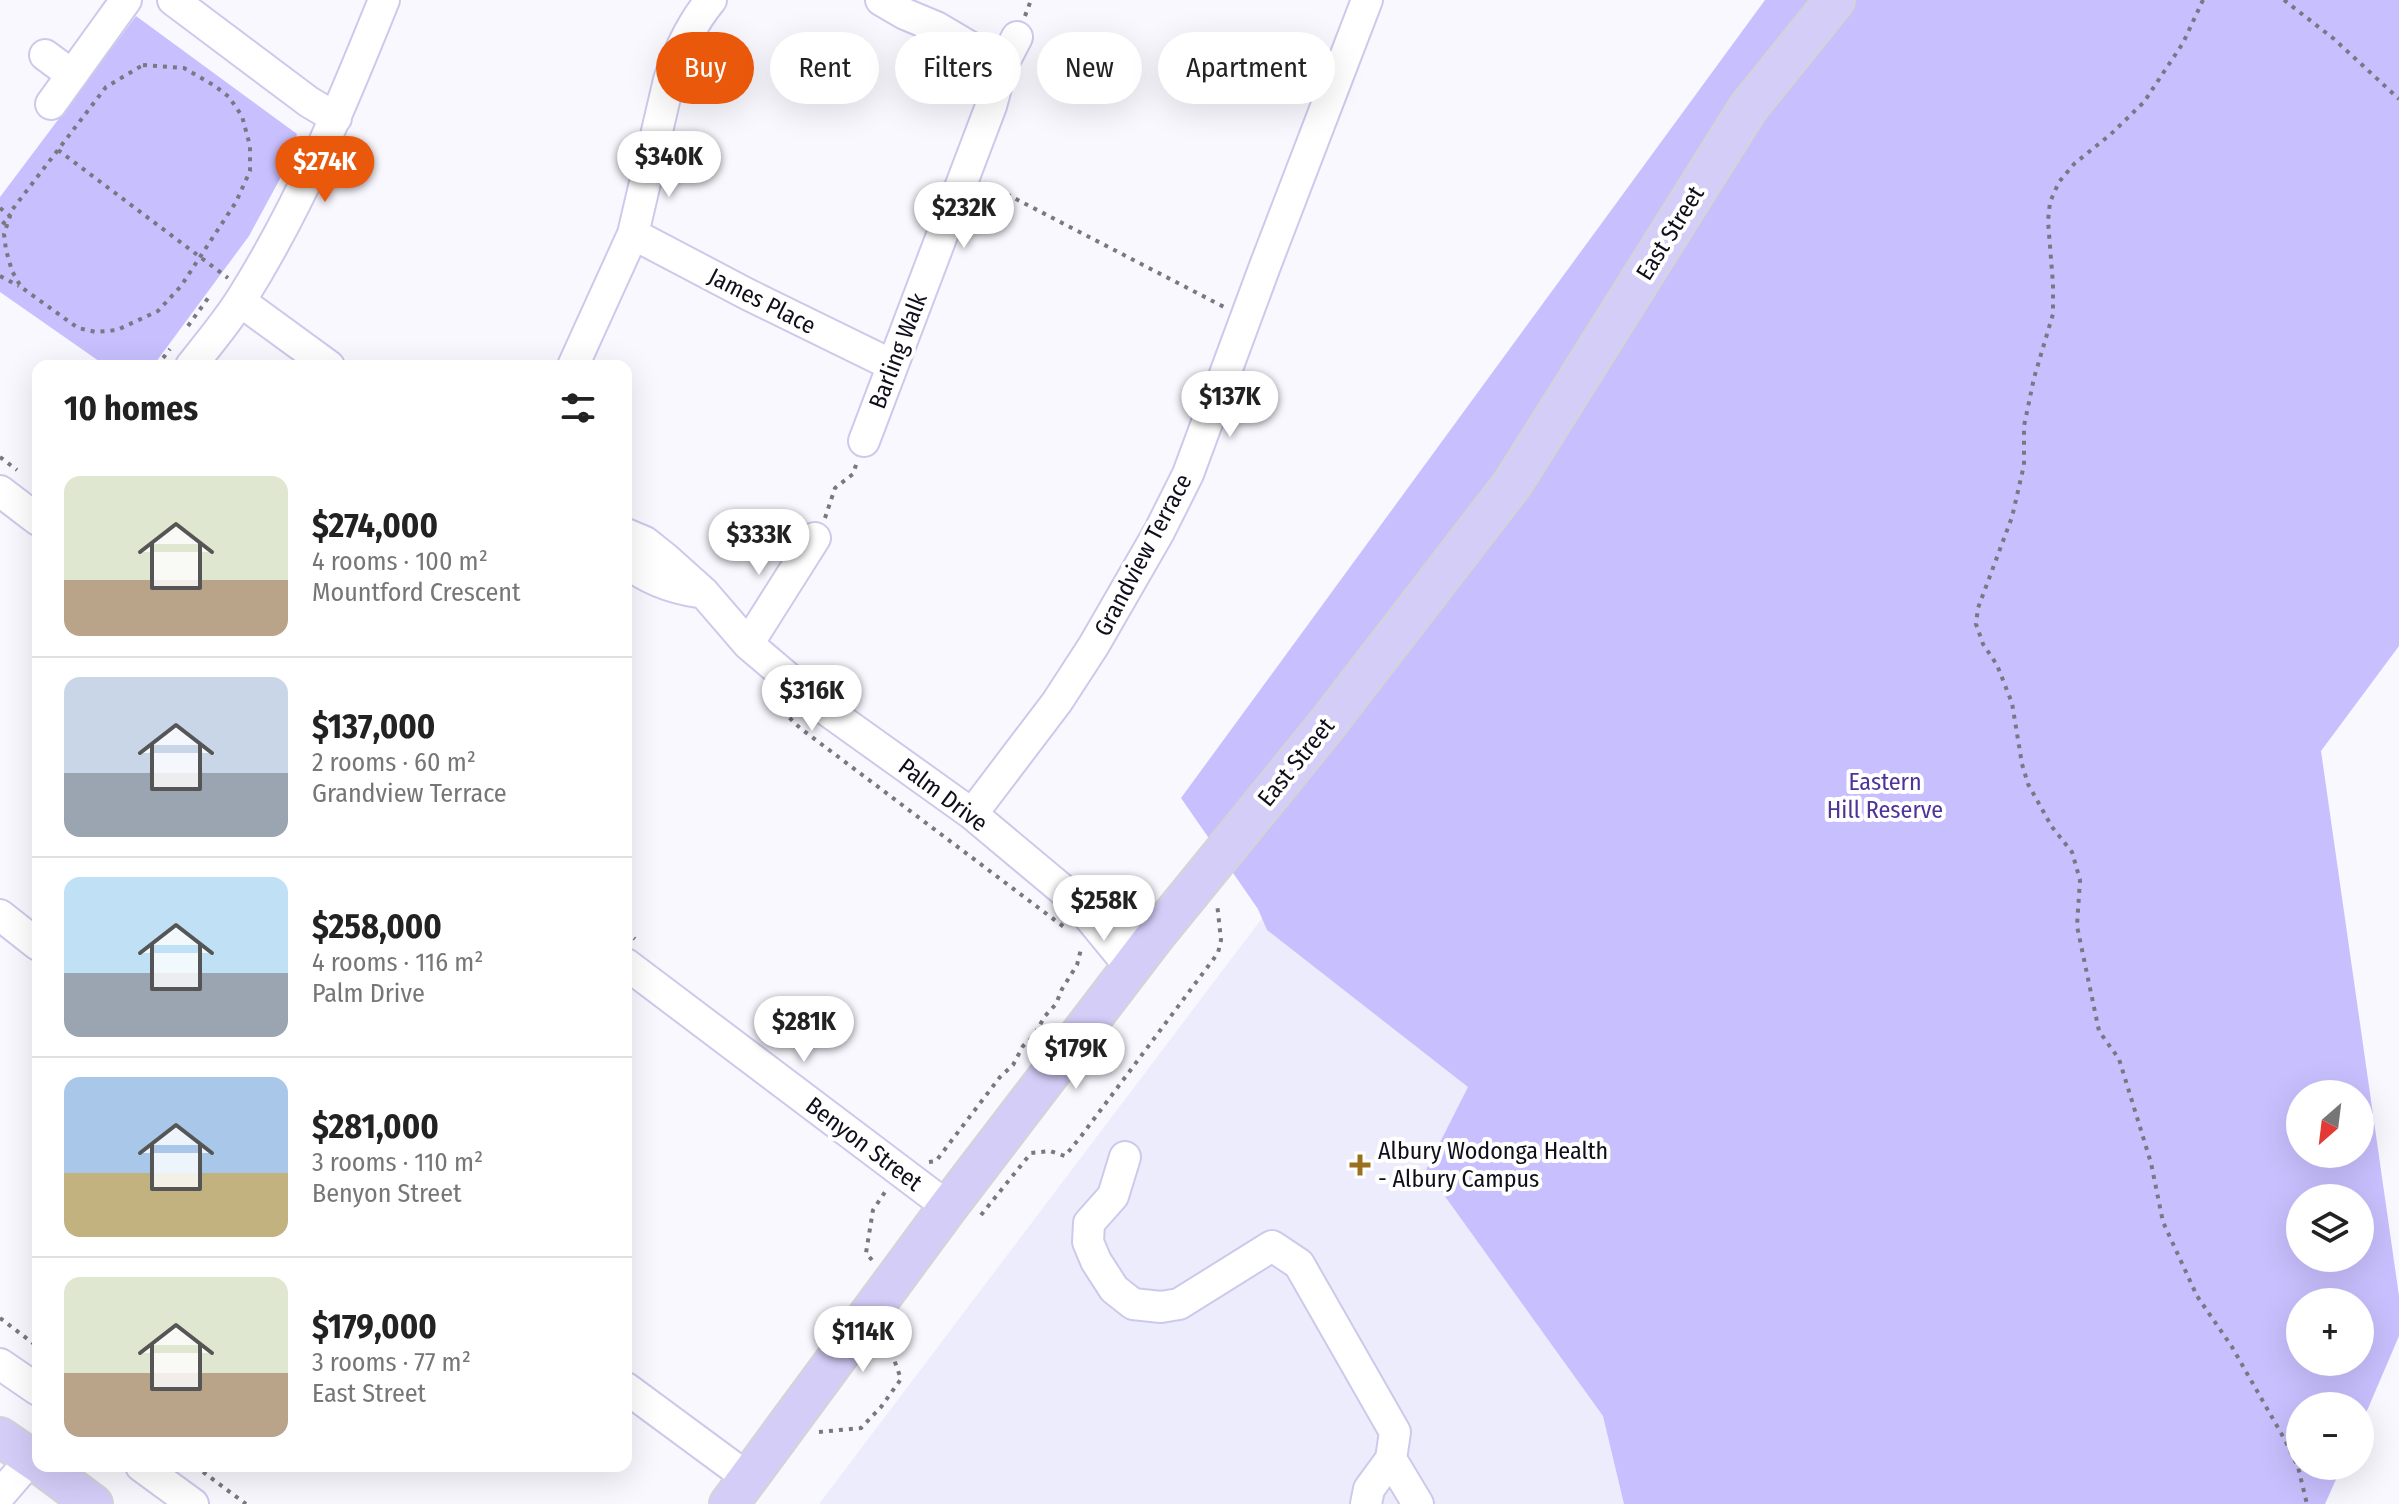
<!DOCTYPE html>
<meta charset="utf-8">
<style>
body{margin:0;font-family:"Fira Sans Condensed",sans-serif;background:#f2f2f2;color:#222;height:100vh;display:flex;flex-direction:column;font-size:30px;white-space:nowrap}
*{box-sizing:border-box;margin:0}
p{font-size:26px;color:#767676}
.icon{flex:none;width:44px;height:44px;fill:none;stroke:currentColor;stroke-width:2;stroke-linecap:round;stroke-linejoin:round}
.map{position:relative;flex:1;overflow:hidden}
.drawer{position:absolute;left:32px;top:360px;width:600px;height:1112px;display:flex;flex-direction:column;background:#fff;border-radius:16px;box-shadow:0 8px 32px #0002}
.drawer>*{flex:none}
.hud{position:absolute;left:656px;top:32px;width:760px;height:72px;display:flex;gap:16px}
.needle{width:52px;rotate:208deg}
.fabs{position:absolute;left:2286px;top:1080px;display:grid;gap:16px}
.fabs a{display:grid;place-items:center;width:88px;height:88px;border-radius:50%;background:#fff;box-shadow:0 8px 32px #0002;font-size:40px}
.price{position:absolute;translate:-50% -68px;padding:0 18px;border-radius:28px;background:#fff;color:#222;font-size:26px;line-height:52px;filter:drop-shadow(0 2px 4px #0008)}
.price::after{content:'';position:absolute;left:50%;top:48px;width:24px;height:18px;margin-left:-12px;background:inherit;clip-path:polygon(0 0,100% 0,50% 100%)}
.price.current{background:#ea580c;color:#fff}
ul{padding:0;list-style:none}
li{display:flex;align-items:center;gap:24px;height:200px;padding:0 32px}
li+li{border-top:2px solid #e0e0e0}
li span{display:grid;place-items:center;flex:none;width:224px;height:160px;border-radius:16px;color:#555}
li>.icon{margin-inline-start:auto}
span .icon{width:96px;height:96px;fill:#fffc;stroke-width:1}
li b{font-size:34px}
h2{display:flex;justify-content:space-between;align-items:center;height:96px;padding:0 32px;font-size:34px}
.tag{padding:0 28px;border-radius:36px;background:#fff;box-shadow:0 8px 32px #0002;font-size:28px;line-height:72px}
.tag.current{background:#ea580c;color:#fff}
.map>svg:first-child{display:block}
.built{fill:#edecfd}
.green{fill:#c8bffe;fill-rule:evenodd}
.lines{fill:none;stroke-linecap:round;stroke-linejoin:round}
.minor-casing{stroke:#cdc9eb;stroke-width:34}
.major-casing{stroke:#d4d4d6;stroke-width:42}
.path{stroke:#797881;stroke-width:4;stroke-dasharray:4 6;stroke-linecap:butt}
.minor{stroke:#fff;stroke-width:30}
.major{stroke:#d4cdf8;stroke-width:38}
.poi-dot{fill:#9a6f1d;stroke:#fff;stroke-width:3}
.labels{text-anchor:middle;stroke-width:8;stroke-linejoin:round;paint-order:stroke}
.street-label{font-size:24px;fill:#100e1a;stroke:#fff}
.park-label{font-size:24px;fill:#4f3398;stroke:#fff}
.poi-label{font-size:24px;fill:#100e1a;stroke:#fff;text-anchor:start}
</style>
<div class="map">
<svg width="2399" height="1504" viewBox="0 0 2399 1504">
<rect width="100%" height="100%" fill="#f9f8ff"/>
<path class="built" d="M 1281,893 L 1803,1282 L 1636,1504 L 819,1504 Z"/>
<path class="green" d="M 1765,0 L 2399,0 L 2399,646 L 2321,751 L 2399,1296 L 2399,1336 L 2360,1427 L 2360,1406 L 2300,1406 L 2300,1466 L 2342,1466 L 2325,1504 L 1624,1504 L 1603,1416 L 1426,1170 L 1468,1087 L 1267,930 L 1258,909 L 1181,798 ZM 2300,1094 L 2360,1094 L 2360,1154 L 2300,1154 ZM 2300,1198 L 2360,1198 L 2360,1258 L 2300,1258 ZM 2300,1302 L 2360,1302 L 2360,1362 L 2300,1362 Z
M 136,16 L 297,134 L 281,177 L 249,236 L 153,366 L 106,366 L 0,292 L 0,197 Z"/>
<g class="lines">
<defs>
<path id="minor" d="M 173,0 L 309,102 L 336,118
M 881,0 L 905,14 L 936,27 L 1002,66
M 45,55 L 72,75
M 51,104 L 126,0
M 633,234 L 747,294 L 892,365
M 240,301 L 329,366
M 191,366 C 208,344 227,322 242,298 C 301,204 343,102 384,0
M 573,366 L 633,234 L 669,80 C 679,50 691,24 711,0
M 864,441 L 991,106 L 1002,66 L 1017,37
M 0,491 L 38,520
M 626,534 L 645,542 L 665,558 L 704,593 L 748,644 L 821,706 L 972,814 L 1076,901 L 1131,968
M 626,562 C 646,578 672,588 698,592
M 748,644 L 815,538
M 972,814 L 1057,702 L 1094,645 L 1159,532 L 1188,474 L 1265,266 L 1367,0
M 1081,904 L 1155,936
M 0,915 L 38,945
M 626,964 L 948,1207
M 1125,1157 L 1113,1196 L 1089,1223 L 1088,1242 L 1096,1261 L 1114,1289 L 1133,1304 L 1161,1307 L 1179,1304 L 1272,1246 L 1299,1264 L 1395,1432 L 1391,1459 L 1418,1504
M 0,1364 L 38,1390
M 626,1388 L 748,1478
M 141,1466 L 193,1504
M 0,1495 L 32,1458
M 1366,1504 L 1369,1489 L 1391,1459"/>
<path id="major" d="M 0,1437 L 38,1463
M 42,1466 L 93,1504
M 729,1504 L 948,1207 L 1155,936 L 1325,727 L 1513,483 L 1748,108 L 1835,0"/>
</defs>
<use href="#minor" class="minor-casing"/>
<use href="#major" class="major-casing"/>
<path class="path" d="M 2203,0 L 2183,43 L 2144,102 L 2111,134 L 2074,164 L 2059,182 L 2050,202 L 2048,221 L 2053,284 L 2053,314 L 2034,378 L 2024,426 L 2024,465 L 2012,517 L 1978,608 L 1976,624 L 1983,644 L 1997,665 L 2012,703 L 2022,764 L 2028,784 L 2052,827 L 2072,852 L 2080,880 L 2077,926 L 2099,1031 L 2119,1059 L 2128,1088 L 2151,1163 L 2163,1222 L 2197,1296 L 2232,1347 L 2285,1440 L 2298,1467 L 2307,1504
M 2284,0 L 2334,39 L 2399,99
M 1025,16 L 1031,0
M 143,65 L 184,68 L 215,86 L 229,97 L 242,116 L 250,146 L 250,171 L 236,202 L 181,286 L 158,311 L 117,330 L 96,332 L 78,328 L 21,287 L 12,271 L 6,250 L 4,234 L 12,210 L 106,87 Z
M 58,150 L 228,278
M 989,185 L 1226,308
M 0,208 L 10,216 L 0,227
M 0,276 L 19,286
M 188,326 L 211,294
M 157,366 L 170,349
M 0,457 L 17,470
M 825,518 L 835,488 L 853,474 L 857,462
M 768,697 L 800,728 L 1064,927
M 626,932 L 635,939
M 929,1162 L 936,1161 L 1000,1077 L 1013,1065 L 1023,1046 L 1033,1037 L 1045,1016 L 1056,1004 L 1062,989 L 1077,965 L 1081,949
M 981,1215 L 1031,1153 L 1050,1151 L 1065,1156 L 1082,1135 L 1218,953 L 1221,940 L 1217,903
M 872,1260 L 866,1253 L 873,1210 L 885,1192
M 0,1318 L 38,1347
M 819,1432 L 861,1428 L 881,1407 L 901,1379 L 887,1340
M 195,1466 L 246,1504"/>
<use href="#minor" class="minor"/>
<use href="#major" class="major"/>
</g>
<path class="poi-dot" d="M1356 1153h8v8h8v8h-8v8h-8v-8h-8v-8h8z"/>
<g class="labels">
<g class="street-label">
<text transform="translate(1670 233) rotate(-58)" y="8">East Street</text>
<text transform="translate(762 301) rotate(27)" y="8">James Place</text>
<text transform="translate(898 351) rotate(-69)" y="8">Barling Walk</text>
<text transform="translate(1143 555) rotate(-62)" y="8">Grandview Terrace</text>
<text transform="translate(1296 762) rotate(-51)" y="8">East Street</text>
<text transform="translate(943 795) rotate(37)" y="8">Palm Drive</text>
<text transform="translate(864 1144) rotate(37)" y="8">Benyon Street</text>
</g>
<g class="park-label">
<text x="1885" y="790">Eastern<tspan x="1885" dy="28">Hill Reserve</tspan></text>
</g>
<g class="poi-label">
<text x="1378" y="1159">Albury Wodonga Health<tspan x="1378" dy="28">- Albury Campus</tspan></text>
</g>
</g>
</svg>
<div class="fabs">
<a><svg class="needle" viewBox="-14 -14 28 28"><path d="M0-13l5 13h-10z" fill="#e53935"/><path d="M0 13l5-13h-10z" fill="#767676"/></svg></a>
<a><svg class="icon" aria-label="layers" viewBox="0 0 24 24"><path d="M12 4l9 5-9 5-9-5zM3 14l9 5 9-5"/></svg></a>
<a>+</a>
<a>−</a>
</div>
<b class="price" style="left:669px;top:199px">$340K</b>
<b class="price current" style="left:325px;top:204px">$274K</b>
<b class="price" style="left:964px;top:250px">$232K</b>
<b class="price" style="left:1230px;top:439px">$137K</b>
<b class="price" style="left:759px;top:577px">$333K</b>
<b class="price" style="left:812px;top:733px">$316K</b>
<b class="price" style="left:1104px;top:943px">$258K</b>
<b class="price" style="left:804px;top:1064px">$281K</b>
<b class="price" style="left:1076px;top:1091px">$179K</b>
<b class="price" style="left:863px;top:1374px">$114K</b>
<div class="hud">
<a class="tag current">Buy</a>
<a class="tag">Rent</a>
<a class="tag">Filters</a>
<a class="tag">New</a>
<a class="tag">Apartment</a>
</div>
<section class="drawer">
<h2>10 homes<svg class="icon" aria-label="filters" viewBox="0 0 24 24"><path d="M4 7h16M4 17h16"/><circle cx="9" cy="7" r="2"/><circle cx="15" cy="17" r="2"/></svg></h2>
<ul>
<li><span style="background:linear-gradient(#dfe7d0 65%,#b9a48a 0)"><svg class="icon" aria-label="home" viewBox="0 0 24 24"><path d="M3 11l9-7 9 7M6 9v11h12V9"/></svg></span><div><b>$274,000</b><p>4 rooms · 100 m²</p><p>Mountford Crescent</p></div></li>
<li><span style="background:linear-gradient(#c9d6e8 60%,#9aa5b1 0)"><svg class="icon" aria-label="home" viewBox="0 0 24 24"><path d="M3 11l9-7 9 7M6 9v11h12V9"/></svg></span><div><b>$137,000</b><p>2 rooms · 60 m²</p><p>Grandview Terrace</p></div></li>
<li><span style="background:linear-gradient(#bfe0f5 60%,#9aa5b1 0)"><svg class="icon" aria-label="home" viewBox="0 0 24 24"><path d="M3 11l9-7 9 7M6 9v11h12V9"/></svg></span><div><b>$258,000</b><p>4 rooms · 116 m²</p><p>Palm Drive</p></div></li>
<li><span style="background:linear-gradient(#a9c7e8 60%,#c2b280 0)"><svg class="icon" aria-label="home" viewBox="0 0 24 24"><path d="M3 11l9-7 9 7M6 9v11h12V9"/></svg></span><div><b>$281,000</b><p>3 rooms · 110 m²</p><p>Benyon Street</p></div></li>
<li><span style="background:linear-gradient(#dfe7d0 60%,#b9a48a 0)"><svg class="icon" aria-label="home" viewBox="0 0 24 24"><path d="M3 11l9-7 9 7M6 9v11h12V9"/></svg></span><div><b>$179,000</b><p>3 rooms · 77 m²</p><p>East Street</p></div></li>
</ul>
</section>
</div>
